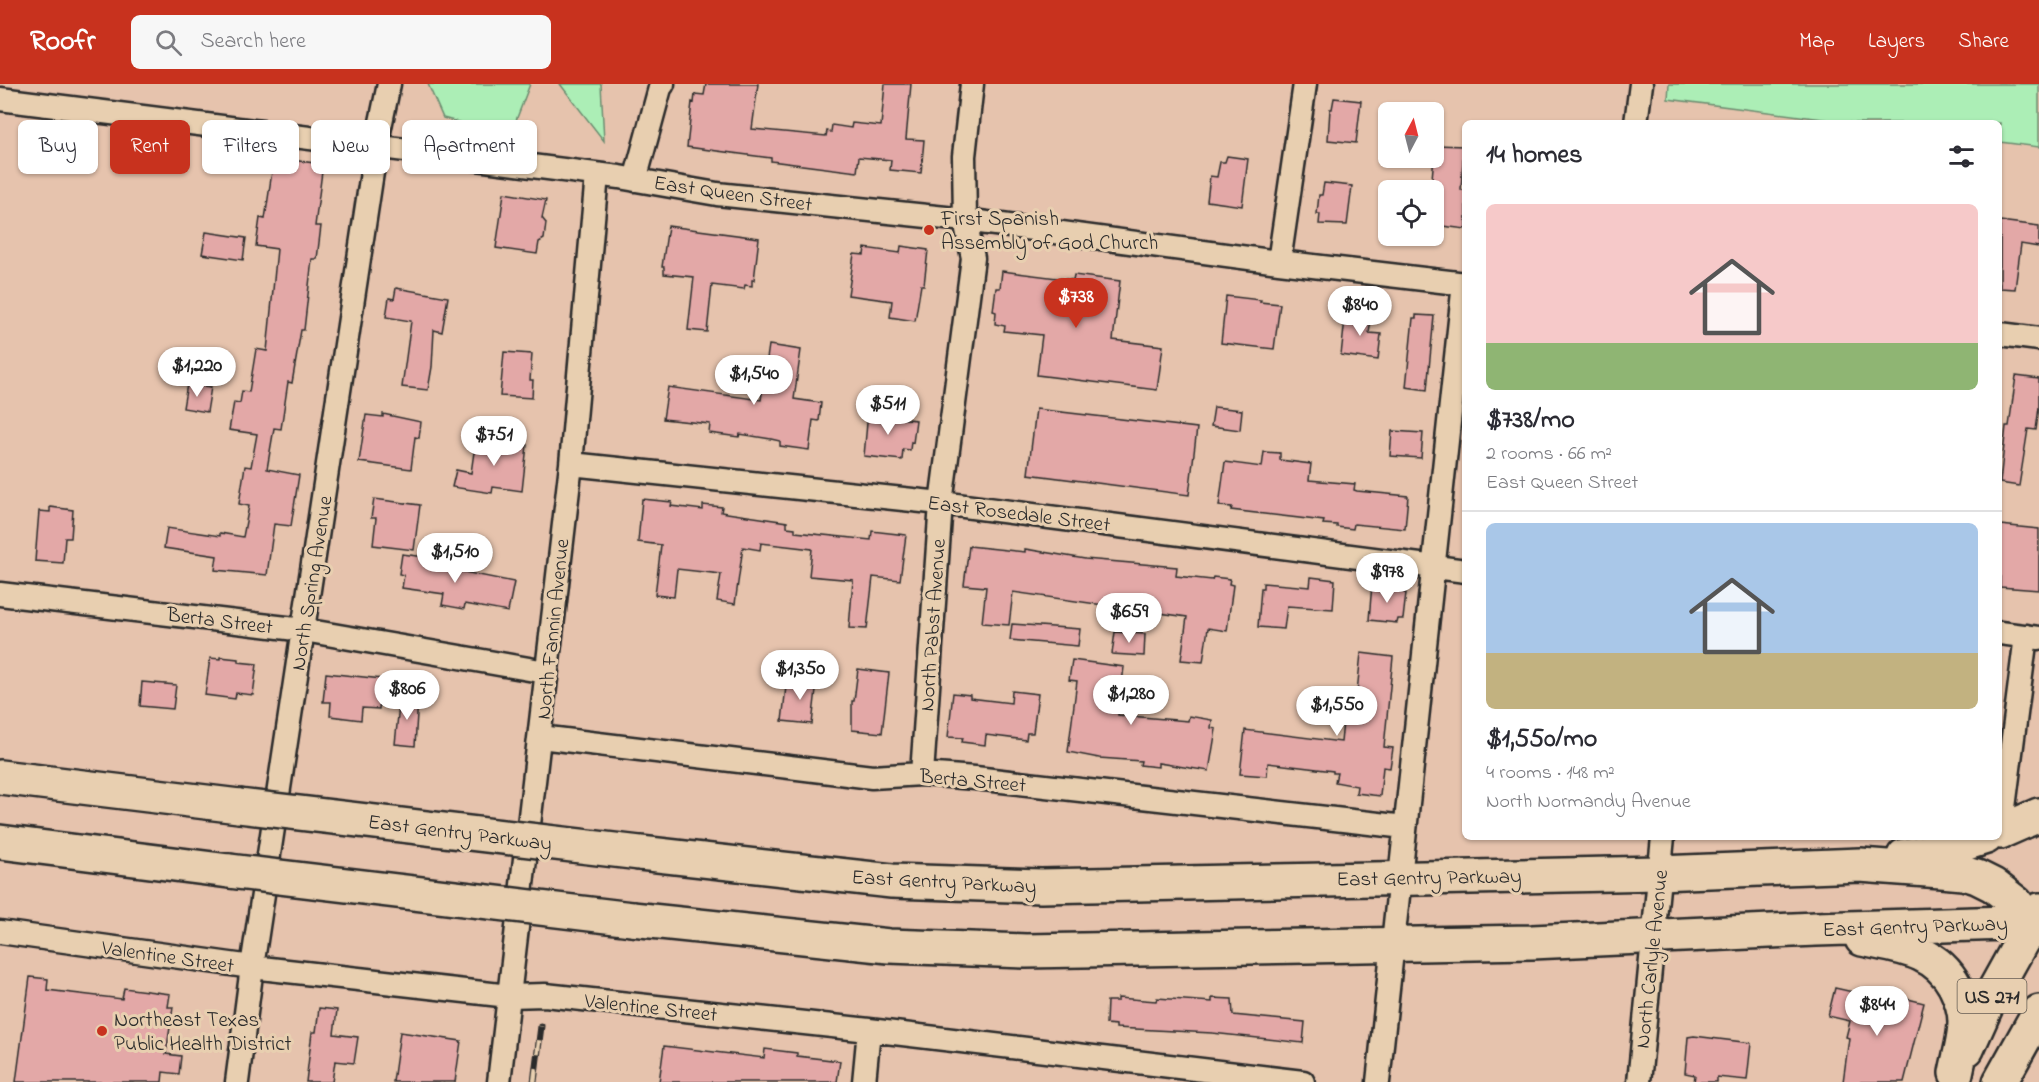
<!DOCTYPE html>
<meta charset="utf-8">
<style>
body{margin:0;font-family:"Indie Flower",sans-serif;background:#f7f7f7;color:#2b2b33;height:100vh;display:flex;flex-direction:column;font-size:22px;white-space:nowrap}
*{box-sizing:border-box;margin:0}
p{font-size:20px;color:#7c7c81}
.icon{flex:none;width:33px;height:33px;fill:none;stroke:currentColor;stroke-width:2;stroke-linecap:round;stroke-linejoin:round}
.map{position:relative;flex:1;overflow:hidden}
.panel{position:absolute;left:1462px;top:36px;width:540px;height:720px;display:flex;flex-direction:column;background:#fff;border-radius:9px;box-shadow:0 2px 4px #0004}
.panel>*{flex:none}
.banner{position:absolute;left:18px;top:36px;width:570px;height:54px;display:flex;gap:12px}
.needle{width:39px;rotate:7deg}
.buttons{position:absolute;left:1378px;top:18px;display:grid;gap:12px}
.buttons a{display:grid;place-items:center;width:66px;height:66px;border-radius:9px;background:#fff;box-shadow:0 2px 4px #0004;font-size:30px}
.price{position:absolute;translate:-50% -51px;padding:0 14px;border-radius:21px;background:#fff;color:#222;font-size:20px;line-height:39px;filter:drop-shadow(0 2px 3px #0008)}
.price::after{content:'';position:absolute;left:50%;top:36px;width:18px;height:14px;margin-left:-9px;background:inherit;clip-path:polygon(0 0,100% 0,50% 100%)}
.price.active{background:#c8321e;color:#fff}
ul{padding:0;list-style:none}
li{display:grid;align-content:center;gap:12px;height:318px;padding:0 24px}
li+li{border-top:2px solid #e1e1e2}
li span{display:grid;place-items:center;height:186px;border-radius:9px;color:#555}
li>.icon{margin-inline-start:auto}
span .icon{width:108px;height:108px;fill:#fffc;stroke-width:1}
li b{font-size:26px}
h2{display:flex;justify-content:space-between;align-items:center;height:72px;padding:0 24px;font-size:26px}
.pill{padding:0 21px;border-radius:9px;background:#fff;box-shadow:0 2px 4px #0004;font-size:21px;line-height:54px}
.pill.active{background:#c8321e;color:#fff}
header{display:flex;align-items:center;gap:36px;box-sizing:border-box;height:84px;padding:0 30px;background:#c8321e;color:#fff}
header strong{font-size:28px}
nav{display:flex;gap:33px;margin-inline-start:auto;font-size:21px}
.search{width:420px;height:54px;background:#f7f7f7;display:flex;align-items:center;gap:15px;box-sizing:border-box;padding:0 21px;border-radius:9px;color:#7c7c81;font-size:22px}
.map>svg:first-child{display:block}
.green{fill:#aceeb6;stroke:#6c8c70;stroke-width:1.5}
.building{fill:#e3a8a7;stroke:#2b2b2b;stroke-width:1.5}
.lines{fill:none;stroke-linecap:round;stroke-linejoin:round}
.street-casing{stroke:#2b2b2b;stroke-width:27}
.primary-casing{stroke:#2b2b2b;stroke-width:38}
.street{stroke:#e8cfb0;stroke-width:22}
.primary{stroke:#e8cfb0;stroke-width:33}
.rail-casing{stroke:#2b2b2b;stroke-width:7}
.rail{stroke:#e8cfb0;stroke-width:4.5;stroke-dasharray:14;stroke-linecap:butt}
.primary-bridge-casing{stroke:#2b2b2b;stroke-width:38;stroke-linecap:butt}
.primary-bridge{stroke:#e8cfb0;stroke-width:33}
.poi-dot{fill:#c8321e;stroke:#e8cfb0;stroke-width:2}
.labels{text-anchor:middle;stroke-width:6;stroke-linejoin:round;paint-order:stroke}
.shield{fill:#e8cfb0;stroke:#645c53;stroke-width:1.5}
.shield-label{font-size:20px;font-weight:bold;fill:#2b2b2b}
.street-label{font-size:21px;fill:#2b2b2b;stroke:#e8cfb0}
.poi-label{font-size:21px;fill:#2b2b2b;stroke:#e8cfb0;text-anchor:start}
</style>
<header>
<strong>Roofr</strong>
<div class="search"><svg class="icon" aria-label="search" viewBox="0 0 24 24"><circle cx="10" cy="10" r="6"/><path d="M15 15l6 6"/></svg>Search here</div>
<nav><a>Map</a><a>Layers</a><a>Share</a></nav>
</header>
<div class="map">
<svg width="2039" height="998" viewBox="0 0 2039 998">
<rect width="100%" height="100%" fill="#e6c3ad"/>
<filter id="ink" filterUnits="userSpaceOnUse"><feTurbulence type="fractalNoise" baseFrequency=".0167" numOctaves="2"/><feDisplacementMap in="SourceGraphic" scale="12" xChannelSelector="R" yChannelSelector="G"/><feConvolveMatrix kernelMatrix="1 2 1 2 8 2 1 2 1" color-interpolation-filters="sRGB"/></filter>
<g filter="url(#ink)">
<path class="green" d="M 428,0 L 530,0 L 510,52 L 443,34 Z
M 560,0 L 601,0 L 604,57 Z
M 1669,0 L 2039,0 L 2039,63 L 2000,58 L 2000,39 L 1853,39 L 1668,15 Z"/>
<path class="building" d="M 706,0 L 758,0 L 752,45 L 826,52 L 827,47 L 831,48 L 832,41 L 851,44 L 852,39 L 881,42 L 885,0 L 911,0 L 906,55 L 924,56 L 921,89 L 890,86 L 891,76 L 859,73 L 857,88 L 771,77 L 771,74 L 687,63 L 692,18 L 694,19 L 695,10 L 704,11 Z
M 1334,14 L 1361,17 L 1356,59 L 1328,56 L 1330,25 L 1332,25 Z
M 1435,61 L 1464,62 L 1461,106 L 1466,106 L 1466,145 L 1434,141 L 1434,106 L 1431,106 Z
M 1227,72 L 1248,75 L 1242,122 L 1207,117 L 1210,92 L 1217,93 L 1220,78 L 1225,78 Z
M 274,74 L 323,80 L 315,142 L 321,142 L 317,175 L 312,175 L 304,246 L 301,246 L 292,299 L 288,298 L 281,345 L 274,344 L 267,385 L 299,391 L 291,442 L 274,440 L 267,491 L 215,486 L 217,472 L 164,464 L 167,444 L 220,452 L 220,449 L 243,453 L 249,422 L 239,420 L 245,382 L 251,383 L 257,350 L 229,346 L 234,318 L 240,319 L 242,307 L 249,308 L 256,265 L 267,267 L 277,165 L 256,162 L 260,134 L 265,135 Z
M 1324,99 L 1352,102 L 1347,141 L 1319,140 L 1320,130 L 1317,130 L 1319,111 L 1322,111 Z
M 504,109 L 546,116 L 542,134 L 546,139 L 544,155 L 539,158 L 537,170 L 496,164 Z
M 2000,137 L 2039,142 L 2039,163 L 2021,160 L 2015,205 L 2000,204 Z
M 668,142 L 759,154 L 754,196 L 752,196 L 752,202 L 745,201 L 744,205 L 712,201 L 707,248 L 688,246 L 694,193 L 664,190 L 664,183 L 662,183 Z
M 206,148 L 246,154 L 243,176 L 202,170 Z
M 901,162 L 928,166 L 924,201 L 921,201 L 915,237 L 890,233 L 892,217 L 848,211 L 854,170 L 864,171 L 865,164 L 900,169 Z
M 1002,187 L 1073,196 L 1074,191 L 1120,197 L 1113,256 L 1163,262 L 1157,306 L 1037,291 L 1042,251 L 1004,247 L 1005,242 L 995,240 L 996,228 L 993,227 L 996,204 L 1000,204 Z
M 396,204 L 448,213 L 442,248 L 434,246 L 432,283 L 428,306 L 402,303 L 411,237 L 386,233 L 389,214 L 394,215 Z
M 1226,212 L 1261,216 L 1260,218 L 1280,220 L 1274,265 L 1221,259 Z
M 1346,226 L 1372,230 L 1369,249 L 1381,250 L 1378,276 L 1341,271 Z
M 1416,231 L 1434,232 L 1427,306 L 1406,303 L 1413,234 L 1416,234 Z
M 769,261 L 801,266 L 794,315 L 821,319 L 819,337 L 813,336 L 809,366 L 780,362 L 780,357 L 771,355 L 740,350 L 739,353 L 709,349 L 710,340 L 663,335 L 668,303 L 761,316 Z
M 504,268 L 532,270 L 530,296 L 533,296 L 532,314 L 500,312 Z
M 2016,292 L 2039,295 L 2039,323 L 2036,346 L 2028,345 L 2019,402 L 2000,399 L 2006,342 L 2009,342 Z
M 187,300 L 211,303 L 207,328 L 183,324 Z
M 1214,323 L 1242,326 L 1240,346 L 1211,342 Z
M 1036,325 L 1197,344 L 1189,411 L 1028,390 Z
M 868,328 L 887,331 L 887,333 L 916,336 L 913,359 L 911,358 L 910,366 L 903,365 L 902,376 L 864,372 Z
M 383,330 L 421,338 L 419,354 L 415,353 L 411,385 L 359,378 L 366,331 L 383,333 Z
M 1392,347 L 1423,349 L 1421,374 L 1390,372 Z
M 488,352 L 505,355 L 504,358 L 527,361 L 522,407 L 493,403 L 492,409 L 452,403 L 456,386 L 471,389 L 476,354 L 488,356 Z
M 1264,368 L 1280,369 L 1280,376 L 1311,380 L 1309,396 L 1355,400 L 1354,406 L 1357,407 L 1408,412 L 1405,445 L 1354,440 L 1353,445 L 1337,443 L 1337,441 L 1323,440 L 1324,437 L 1231,426 L 1232,423 L 1219,422 L 1225,378 L 1262,383 Z
M 374,415 L 420,421 L 414,466 L 373,461 L 376,434 L 371,434 Z
M 642,415 L 672,418 L 671,422 L 703,426 L 703,421 L 722,423 L 721,428 L 727,429 L 787,438 L 787,443 L 795,444 L 795,448 L 871,456 L 872,447 L 906,451 L 900,496 L 873,493 L 867,545 L 849,544 L 853,496 L 809,492 L 812,465 L 761,459 L 760,466 L 743,463 L 735,520 L 717,517 L 721,490 L 677,485 L 674,513 L 655,511 L 661,461 L 638,458 Z
M 50,423 L 73,426 L 71,454 L 65,454 L 63,479 L 35,477 L 39,427 L 50,428 Z
M 2000,441 L 2039,445 L 2039,506 L 2000,503 Z
M 969,462 L 1025,468 L 1025,465 L 1085,475 L 1177,483 L 1176,492 L 1212,496 L 1213,493 L 1230,495 L 1229,500 L 1233,501 L 1227,547 L 1208,544 L 1203,578 L 1181,576 L 1187,533 L 1013,508 L 1009,541 L 982,539 L 986,503 L 964,501 Z
M 402,470 L 440,475 L 439,483 L 514,498 L 508,528 L 465,520 L 464,525 L 442,521 L 444,510 L 402,504 L 404,491 L 399,490 Z
M 1311,493 L 1335,496 L 1333,525 L 1287,522 L 1284,545 L 1258,543 L 1261,504 L 1263,504 L 1263,499 L 1310,503 Z
M 1372,500 L 1401,503 L 1400,508 L 1406,509 L 1403,535 L 1398,535 L 1397,539 L 1369,536 Z
M 1012,540 L 1080,545 L 1078,562 L 1010,556 Z
M 1115,548 L 1145,550 L 1144,572 L 1112,570 Z
M 1361,569 L 1393,573 L 1384,663 L 1393,664 L 1390,684 L 1383,683 L 1380,712 L 1356,709 L 1357,702 L 1335,698 L 1337,689 L 1333,689 L 1333,687 L 1268,679 L 1267,692 L 1240,690 L 1245,646 L 1341,658 L 1345,617 L 1356,618 Z
M 220,573 L 238,575 L 238,578 L 257,580 L 253,611 L 236,609 L 235,615 L 205,611 L 210,574 L 220,575 Z
M 1072,576 L 1124,583 L 1118,631 L 1188,637 L 1189,632 L 1212,636 L 1211,644 L 1216,645 L 1209,687 L 1158,679 L 1158,683 L 1140,681 L 1141,677 L 1099,674 L 1068,668 L 1077,597 L 1069,596 Z
M 858,585 L 889,589 L 882,649 L 852,646 L 852,617 L 854,617 Z
M 326,589 L 382,595 L 379,625 L 362,624 L 361,636 L 330,632 L 331,618 L 323,618 Z
M 787,594 L 817,597 L 812,640 L 782,637 Z
M 142,598 L 176,601 L 173,625 L 140,622 Z
M 1012,607 L 1038,610 L 1033,649 L 1027,649 L 1026,656 L 986,651 L 985,661 L 962,658 L 963,654 L 948,653 L 953,609 L 970,611 L 970,614 L 1011,619 Z
M 400,612 L 418,614 L 415,662 L 395,660 Z
M 30,893 L 48,895 L 47,906 L 122,915 L 124,904 L 170,910 L 168,923 L 173,923 L 166,970 L 181,972 L 179,990 L 163,988 L 162,998 L 16,998 Z
M 1835,904 L 1853,908 L 1852,913 L 1893,922 L 1896,912 L 1924,919 L 1904,998 L 1843,998 L 1849,954 L 1846,953 L 1850,937 L 1828,932 Z
M 1118,914 L 1156,917 L 1157,914 L 1212,918 L 1212,914 L 1232,915 L 1233,931 L 1305,938 L 1303,959 L 1212,949 L 1116,944 L 1116,941 L 1106,940 L 1107,917 L 1118,917 Z
M 319,924 L 337,926 L 334,950 L 358,953 L 354,979 L 335,977 L 332,998 L 306,998 L 312,948 L 316,948 Z
M 400,948 L 461,957 L 455,998 L 393,998 Z
M 1694,952 L 1751,959 L 1747,996 L 1717,993 L 1717,998 L 1694,998 L 1695,991 L 1685,989 L 1688,953 Z
M 664,962 L 764,974 L 765,965 L 797,969 L 797,972 L 840,977 L 837,998 L 659,998 Z"/>
<g class="lines">
<defs>
<path id="street" d="M 0,15 L 619,93 L 717,110 L 965,136 L 1279,178 L 1466,200
M 1636,39 L 1641,0
M 635,96 L 660,4 L 663,0
M 1279,178 L 1305,0
M 2000,250 L 2039,255
M 571,380 L 941,419 L 1466,487
M 0,510 L 304,546 L 546,588
M 2000,549 L 2039,554
M 540,653 L 872,693 L 922,690 L 975,694 L 1405,743
M 922,690 L 941,419 L 973,174 L 965,136 L 964,72 L 972,0
M 2001,747 L 2026,552
M 0,848 L 252,883 L 509,912 L 545,911 L 869,946 L 1303,998
M 237,998 L 252,883 L 376,62 L 389,0
M 499,998 L 571,380 L 597,91
M 864,998 L 869,946
M 1378,998 L 1464,199
M 1639,998 L 1663,753"/>
<path id="primary" d="M 0,693 L 239,722
M 2000,748 L 2039,731
M 0,758 L 229,787
M 640,769 L 892,797 L 1041,802 L 1659,789 L 1860,781 L 1941,787 L 1963,789 L 1977,793 L 1993,801 L 2016,819 L 2039,848
M 1904,772 L 1954,763 L 1986,753
M 632,835 L 889,862 L 1026,867 L 1532,858 L 1816,845 L 2039,838
M 1862,855 C 1899,863 1935,865 1955,902 C 1960,912 1965,926 1965,938 C 1965,954 1959,973 1956,989
M 1967,965 L 1989,916 L 2039,826
M 2000,998 L 2039,928"/>
</defs>
<use href="#street" class="street-casing"/>
<use href="#primary" class="primary-casing"/>
<use href="#street" class="street"/>
<use href="#primary" class="primary"/>
<defs>
<path id="rail" d="M 534,998 L 541,942"/>
</defs>
<use href="#rail" class="rail-casing"/>
<use href="#rail" class="rail"/>
<defs>
<path id="primary-bridge" d="M 239,722 L 640,769
M 229,787 L 632,835"/>
</defs>
<use href="#primary-bridge" class="primary-bridge-casing"/>
<use href="#primary-bridge" class="primary-bridge"/>
</g>
</g>
<g class="poi-dot">
<circle cx="929" cy="146" r="6"/>
<circle cx="102" cy="947" r="6"/>
</g>
<g class="labels">
<rect class="shield" x="1957.5" y="895" width="69" height="34" rx="4.5"/>
<g class="shield-label">
<text x="1992" y="919">US 271</text>
</g>
<g class="street-label">
<text transform="translate(733 109) rotate(8)" y="7">East Queen Street</text>
<text transform="translate(1019 429) rotate(7)" y="7">East Rosedale Street</text>
<text transform="translate(311 499) rotate(-81)" y="7">North Spring Avenue</text>
<text transform="translate(220 536) rotate(7)" y="7">Berta Street</text>
<text transform="translate(932 541) rotate(-86)" y="7">North Pabst Avenue</text>
<text transform="translate(552 545) rotate(-84)" y="7">North Fannin Avenue</text>
<text transform="translate(973 696) rotate(5)" y="7">Berta Street</text>
<text transform="translate(460 748) rotate(7)" y="7">East Gentry Parkway</text>
<text transform="translate(1429 793) rotate(-1)" y="7">East Gentry Parkway</text>
<text transform="translate(944 797) rotate(3)" y="7">East Gentry Parkway</text>
<text transform="translate(1915 842) rotate(-2)" y="7">East Gentry Parkway</text>
<text transform="translate(168 872) rotate(8)" y="7">Valentine Street</text>
<text transform="translate(1651 875) rotate(-84)" y="7">North Carlyle Avenue</text>
<text transform="translate(651 923) rotate(6)" y="7">Valentine Street</text>
</g>
<g class="poi-label">
<text x="941" y="141">First Spanish<tspan x="941" dy="24">Assembly of God Church</tspan></text>
<text x="114" y="942">Northeast Texas<tspan x="114" dy="24">Public Health District</tspan></text>
</g>
</g>
</svg>
<div class="buttons">
<a><svg class="needle" viewBox="-14 -14 28 28"><path d="M0-13l5 13h-10z" fill="#e53935"/><path d="M0 13l5-13h-10z" fill="#7c7c81"/></svg></a>
<a><svg class="icon" aria-label="locate" viewBox="0 0 24 24"><circle cx="12" cy="12" r="6"/><path d="M12 2v4M12 18v4M2 12h4M18 12h4"/></svg></a>
</div>
<b class="price active" style="left:1076px;top:245px">$738</b>
<b class="price" style="left:1360px;top:253px">$840</b>
<b class="price" style="left:197px;top:314px">$1,220</b>
<b class="price" style="left:754px;top:322px">$1,540</b>
<b class="price" style="left:888px;top:352px">$511</b>
<b class="price" style="left:494px;top:383px">$751</b>
<b class="price" style="left:455px;top:500px">$1,510</b>
<b class="price" style="left:1387px;top:520px">$978</b>
<b class="price" style="left:1129px;top:560px">$659</b>
<b class="price" style="left:800px;top:617px">$1,350</b>
<b class="price" style="left:407px;top:637px">$806</b>
<b class="price" style="left:1131px;top:642px">$1,280</b>
<b class="price" style="left:1337px;top:653px">$1,550</b>
<b class="price" style="left:1877px;top:953px">$844</b>
<div class="banner">
<a class="pill">Buy</a>
<a class="pill active">Rent</a>
<a class="pill">Filters</a>
<a class="pill">New</a>
<a class="pill">Apartment</a>
</div>
<section class="panel">
<h2>14 homes<svg class="icon" aria-label="filters" viewBox="0 0 24 24"><path d="M4 7h16M4 17h16"/><circle cx="9" cy="7" r="2"/><circle cx="15" cy="17" r="2"/></svg></h2>
<ul>
<li><span style="background:linear-gradient(#f6c9c9 75%,#8fb573 0)"><svg class="icon" aria-label="home" viewBox="0 0 24 24"><path d="M3 11l9-7 9 7M6 9v11h12V9"/></svg></span><div><b>$738/mo</b><p>2 rooms · 66 m²</p><p>East Queen Street</p></div></li>
<li><span style="background:linear-gradient(#a9c7e8 70%,#c2b280 0)"><svg class="icon" aria-label="home" viewBox="0 0 24 24"><path d="M3 11l9-7 9 7M6 9v11h12V9"/></svg></span><div><b>$1,550/mo</b><p>4 rooms · 148 m²</p><p>North Normandy Avenue</p></div></li>
</ul>
</section>
</div>
